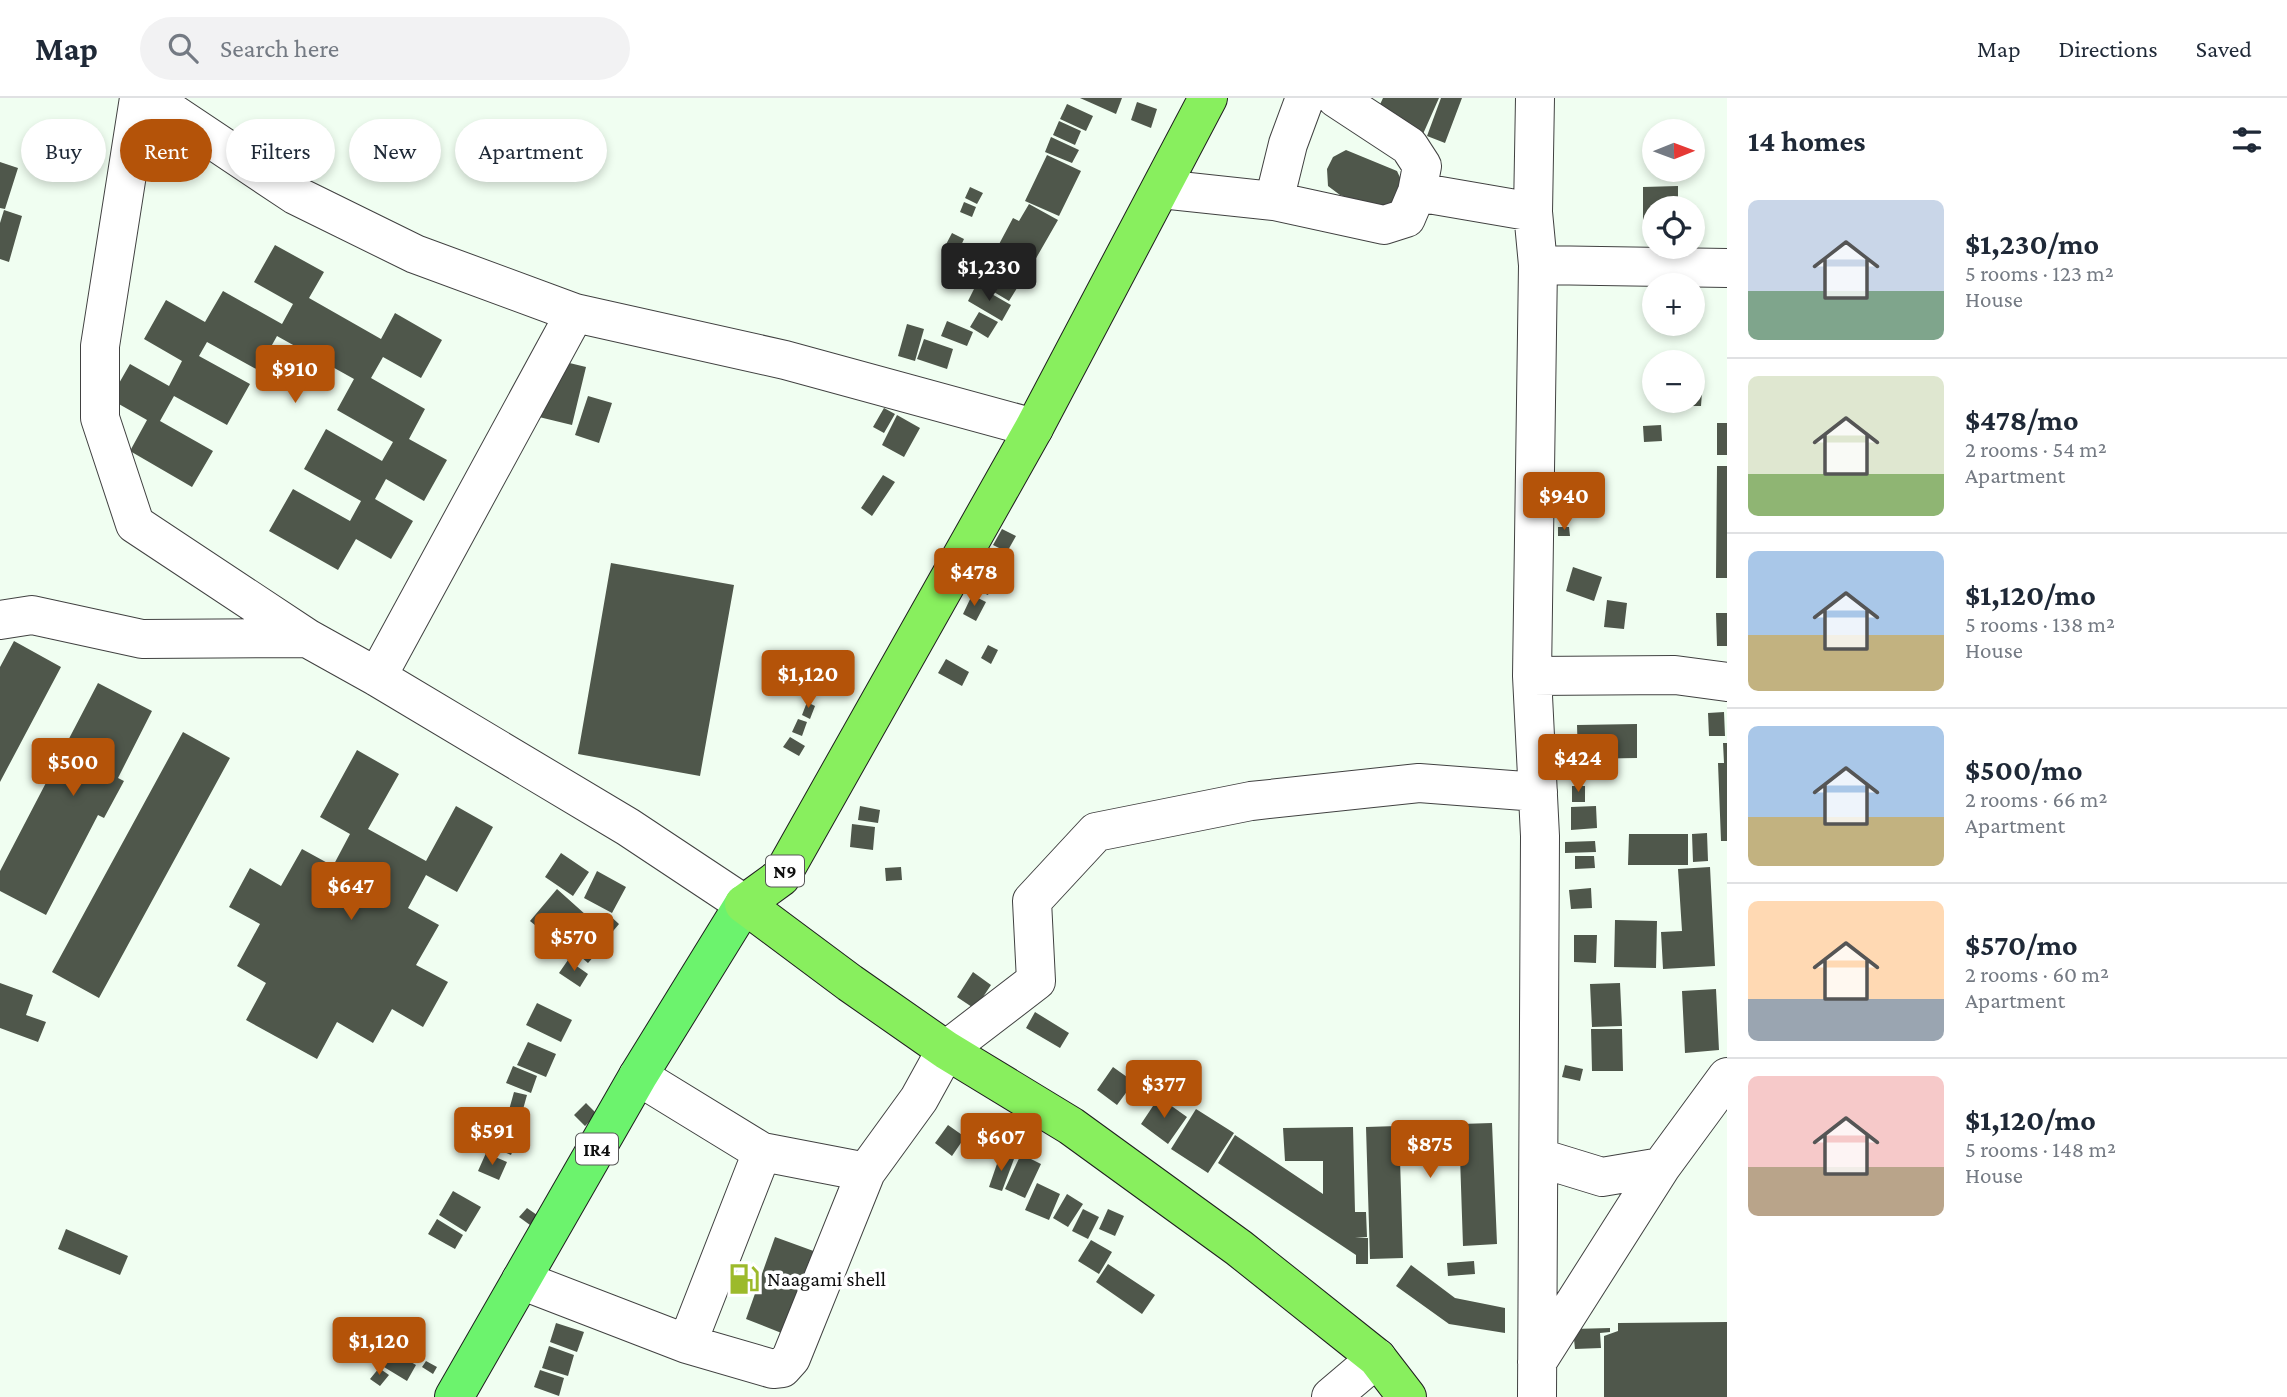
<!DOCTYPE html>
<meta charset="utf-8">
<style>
body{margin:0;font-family:"Crimson Pro",serif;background:#f2f2f3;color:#1f2937;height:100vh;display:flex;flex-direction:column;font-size:26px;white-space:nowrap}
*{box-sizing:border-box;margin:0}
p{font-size:23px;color:#747a83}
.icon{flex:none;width:38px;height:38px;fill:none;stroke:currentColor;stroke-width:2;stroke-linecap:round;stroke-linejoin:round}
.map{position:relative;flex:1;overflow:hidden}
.details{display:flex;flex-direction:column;background:#fff;width:560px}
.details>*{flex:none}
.hud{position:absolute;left:21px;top:21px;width:665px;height:63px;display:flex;gap:14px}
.needle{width:46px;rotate:89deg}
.controls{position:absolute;left:1642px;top:21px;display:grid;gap:14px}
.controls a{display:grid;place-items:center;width:63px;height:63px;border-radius:50%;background:#fff;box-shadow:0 4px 10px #0003;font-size:35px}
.price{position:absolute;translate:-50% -60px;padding:0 16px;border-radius:7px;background:#b45309;color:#fff;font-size:23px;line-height:46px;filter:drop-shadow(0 2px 4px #0008)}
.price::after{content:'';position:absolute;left:50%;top:42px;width:21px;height:16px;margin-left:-10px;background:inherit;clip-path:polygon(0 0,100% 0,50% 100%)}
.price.selected{background:#222;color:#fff}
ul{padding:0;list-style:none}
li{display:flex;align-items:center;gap:21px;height:175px;padding:0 21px}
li+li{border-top:2px solid #e0e1e3}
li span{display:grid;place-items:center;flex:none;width:196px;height:140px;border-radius:10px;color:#555}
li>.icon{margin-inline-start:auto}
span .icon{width:84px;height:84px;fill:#fffc;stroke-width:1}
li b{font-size:30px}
h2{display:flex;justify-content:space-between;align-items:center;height:84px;padding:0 21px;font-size:30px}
.tag{padding:0 24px;border-radius:32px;background:#fff;box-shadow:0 4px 10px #0003;font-size:24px;line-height:63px}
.tag.selected{background:#b45309;color:#fff}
header{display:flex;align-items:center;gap:42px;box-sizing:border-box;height:98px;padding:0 35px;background:#fff;border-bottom:2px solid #e0e1e3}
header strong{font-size:33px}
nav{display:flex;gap:38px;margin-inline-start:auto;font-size:24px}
.search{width:490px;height:63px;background:#f2f2f3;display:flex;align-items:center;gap:18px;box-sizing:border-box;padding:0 24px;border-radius:38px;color:#747a83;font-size:26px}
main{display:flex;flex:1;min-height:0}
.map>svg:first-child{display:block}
.building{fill:#4f574b}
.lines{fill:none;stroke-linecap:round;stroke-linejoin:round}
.minor-casing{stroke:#414141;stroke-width:40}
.major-casing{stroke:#1f1f1f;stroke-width:40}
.highway-casing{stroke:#1f1f1f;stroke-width:40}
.minor{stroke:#fff;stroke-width:38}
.major{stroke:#6cf36d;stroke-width:38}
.highway{stroke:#88ef5e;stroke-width:38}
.labels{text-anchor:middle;stroke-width:7;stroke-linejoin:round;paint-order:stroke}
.shield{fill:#fff;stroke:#565656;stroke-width:2}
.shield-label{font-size:19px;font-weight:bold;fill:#0e0e0e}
.poi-label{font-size:21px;fill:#0e0e0e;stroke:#fff;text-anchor:start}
</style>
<header>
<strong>Map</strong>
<div class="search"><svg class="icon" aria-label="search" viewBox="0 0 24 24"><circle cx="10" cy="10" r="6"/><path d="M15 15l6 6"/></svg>Search here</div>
<nav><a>Map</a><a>Directions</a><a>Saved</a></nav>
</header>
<main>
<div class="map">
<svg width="1727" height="1299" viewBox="0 0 1727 1299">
<rect width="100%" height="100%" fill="#f0fef1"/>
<path class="building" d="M 1080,0 L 1122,0 L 1116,16 Z
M 1383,0 L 1439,0 L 1423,36 L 1376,15 Z
M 1441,0 L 1462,0 L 1445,45 L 1427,38 Z
M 1137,4 L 1157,11 L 1151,30 L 1131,22 Z
M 1067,6 L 1093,18 L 1086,33 L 1060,21 Z
M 1059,23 L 1081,33 L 1075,47 L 1053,37 Z
M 1051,39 L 1079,52 L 1072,65 L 1045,54 Z
M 1346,52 L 1397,73 L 1404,88 L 1387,113 L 1340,97 L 1328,88 L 1327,71 L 1333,59 Z
M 1047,57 L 1081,73 L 1059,118 L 1025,103 Z
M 0,64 L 18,70 L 5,111 L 0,110 Z
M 1678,88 L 1678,103 L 1686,103 L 1686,110 L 1654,110 L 1654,127 L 1643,127 L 1643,89 Z
M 970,89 L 983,95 L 977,106 L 965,100 Z
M 964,104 L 976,109 L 972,119 L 960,114 Z
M 1029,106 L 1058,122 L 1031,169 L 997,150 L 1013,120 L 1019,123 Z
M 4,112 L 22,118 L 9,164 L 0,161 L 0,125 Z
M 952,135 L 964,141 L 955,161 L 942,154 Z
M 275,147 L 324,174 L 309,200 L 381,241 L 395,215 L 442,242 L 421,280 L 383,259 L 371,280 L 425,311 L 409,341 L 447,362 L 424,403 L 386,381 L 375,401 L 413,423 L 391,461 L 356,441 L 338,472 L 269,433 L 293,391 L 350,423 L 361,403 L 304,371 L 326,331 L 382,363 L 393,344 L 337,312 L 354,281 L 277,238 L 258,272 L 207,244 L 199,258 L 250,286 L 227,327 L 174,298 L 160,323 L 213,353 L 192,389 L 130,353 L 147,322 L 110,301 L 130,266 L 169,288 L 182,263 L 144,241 L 166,202 L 205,224 L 223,193 L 282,226 L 293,206 L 254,184 Z
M 998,153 L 1022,169 L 1013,182 L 990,166 Z
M 988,169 L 1019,187 L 1009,203 L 979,185 Z
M 976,187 L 1011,207 L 1002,223 L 968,203 Z
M 979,214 L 998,224 L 988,240 L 970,229 Z
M 947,223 L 973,234 L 967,248 L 941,238 Z
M 907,226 L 924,231 L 915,263 L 898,258 Z
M 924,241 L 953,251 L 947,271 L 917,261 Z
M 553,261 L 586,269 L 572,327 L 539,319 Z
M 1692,294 L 1702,294 L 1701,308 L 1689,308 L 1689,303 L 1692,303 Z
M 588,298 L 612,305 L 599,345 L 575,337 Z
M 884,310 L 895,316 L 884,335 L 873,329 Z
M 897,317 L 920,330 L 904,359 L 882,347 Z
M 1717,325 L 1727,325 L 1727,357 L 1717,357 Z
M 1661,327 L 1662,343 L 1644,344 L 1643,328 Z
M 1717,368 L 1727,368 L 1727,480 L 1716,480 Z
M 883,377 L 895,384 L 872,418 L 861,410 Z
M 1558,429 L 1569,429 L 1570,438 L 1558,438 Z
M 1002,431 L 1016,438 L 1007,454 L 993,447 Z
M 990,455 L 1002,460 L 995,475 L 984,469 Z
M 611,465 L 734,487 L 700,678 L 578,656 Z
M 1573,469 L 1602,479 L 1594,503 L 1566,493 Z
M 979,479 L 993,485 L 988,497 L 974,491 Z
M 972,497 L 986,504 L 976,523 L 963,516 Z
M 1607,502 L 1627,505 L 1624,531 L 1604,529 Z
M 1716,515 L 1727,515 L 1727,548 L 1717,548 Z
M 14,543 L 61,569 L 0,684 L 0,569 Z
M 988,547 L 998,552 L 991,566 L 981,560 Z
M 946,561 L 969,574 L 962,588 L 938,575 Z
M 98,585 L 152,613 L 118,680 L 124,683 L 104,720 L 98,717 L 46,817 L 0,793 L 0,773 Z
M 807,604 L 815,608 L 810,621 L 802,617 Z
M 1724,614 L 1725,638 L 1709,638 L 1708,615 Z
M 798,621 L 807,624 L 802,638 L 792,634 Z
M 1637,626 L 1637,660 L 1578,661 L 1577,627 Z
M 183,634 L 230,660 L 99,900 L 52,874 Z
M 790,639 L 805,648 L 799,658 L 783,649 Z
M 1723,645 L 1727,645 L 1727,743 L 1721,743 L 1718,665 L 1724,665 Z
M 357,652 L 399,676 L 368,731 L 426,763 L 456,708 L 493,729 L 457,794 L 426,777 L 408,810 L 439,827 L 416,867 L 448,884 L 423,929 L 392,911 L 373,945 L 337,924 L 317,961 L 246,922 L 266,885 L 237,868 L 260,826 L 229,809 L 250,770 L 281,788 L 302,751 L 333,768 L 350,736 L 320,719 Z
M 1576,663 L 1600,663 L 1600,682 L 1576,681 Z
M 1572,688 L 1585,688 L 1585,704 L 1572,704 Z
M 860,708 L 880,712 L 878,725 L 858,722 Z
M 1596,708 L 1597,730 L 1571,732 L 1571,709 Z
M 852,726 L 875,729 L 873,752 L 850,749 Z
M 1707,735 L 1708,763 L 1693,764 L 1692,736 Z
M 1629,736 L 1688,736 L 1688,767 L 1628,767 Z
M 1595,743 L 1596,754 L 1565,755 L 1565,744 Z
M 561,755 L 589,774 L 573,798 L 545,779 Z
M 1575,758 L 1594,758 L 1595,770 L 1575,771 Z
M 901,769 L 902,782 L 886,783 L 885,770 Z
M 1710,769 L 1715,868 L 1663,871 L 1661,834 L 1682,833 L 1678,771 Z
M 597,773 L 626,789 L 612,815 L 584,800 Z
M 1591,790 L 1592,810 L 1571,811 L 1569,792 Z
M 557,791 L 586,817 L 560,848 L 530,823 Z
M 607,815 L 619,826 L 598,851 L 586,840 Z
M 1615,822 L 1657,823 L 1656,870 L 1614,869 Z
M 1574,837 L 1597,837 L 1596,865 L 1574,864 Z
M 583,843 L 596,856 L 588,865 L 574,853 Z
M 568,862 L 588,876 L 580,889 L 559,875 Z
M 973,874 L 991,887 L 975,911 L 957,899 Z
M 0,885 L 33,897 L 26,917 L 46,924 L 38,944 L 0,930 Z
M 1620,885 L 1622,928 L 1592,929 L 1590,886 Z
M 1716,891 L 1719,952 L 1685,955 L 1682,893 Z
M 537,905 L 572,922 L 561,944 L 526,927 Z
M 1035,914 L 1069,935 L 1060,950 L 1026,930 Z
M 1591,931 L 1622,931 L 1623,973 L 1592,973 Z
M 528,944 L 556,956 L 546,979 L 517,967 Z
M 1565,967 L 1583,971 L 1580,983 L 1562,979 Z
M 513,968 L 537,978 L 531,995 L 506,985 Z
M 1113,969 L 1134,984 L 1117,1007 L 1097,992 Z
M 514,994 L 527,997 L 517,1033 L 504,1030 Z
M 1159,999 L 1187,1019 L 1168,1046 L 1141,1026 Z
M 586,1005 L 597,1016 L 585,1028 L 574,1017 Z
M 1196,1011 L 1234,1035 L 1208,1075 L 1171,1051 Z
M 1492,1025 L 1497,1146 L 1463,1148 L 1460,1059 L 1400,1061 L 1403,1160 L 1370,1161 L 1366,1029 Z
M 948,1027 L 965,1039 L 952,1058 L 935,1045 Z
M 1353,1029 L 1355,1114 L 1366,1114 L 1367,1139 L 1355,1140 L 1368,1140 L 1368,1166 L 1356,1166 L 1356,1157 L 1218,1065 L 1235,1037 L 1323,1096 L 1323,1063 L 1285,1063 L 1283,1030 Z
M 493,1032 L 517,1042 L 511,1057 L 487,1047 Z
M 486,1055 L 507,1064 L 499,1082 L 478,1073 Z
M 1021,1056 L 1041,1066 L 1025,1100 L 1005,1091 Z
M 1000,1057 L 1014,1061 L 1002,1093 L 989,1089 Z
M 1037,1085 L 1060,1096 L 1049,1122 L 1025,1112 Z
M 453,1093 L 481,1109 L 466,1134 L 439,1117 Z
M 1067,1096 L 1083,1106 L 1068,1129 L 1053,1120 Z
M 527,1110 L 537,1117 L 530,1127 L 519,1119 Z
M 1083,1111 L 1099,1119 L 1088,1141 L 1072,1133 Z
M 1108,1111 L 1124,1118 L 1115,1138 L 1099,1131 Z
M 437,1121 L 463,1137 L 455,1151 L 428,1136 Z
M 66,1131 L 128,1158 L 120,1177 L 58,1151 Z
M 775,1139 L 819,1155 L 789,1238 L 746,1221 Z
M 1091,1142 L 1112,1154 L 1099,1176 L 1078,1163 Z
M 1474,1163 L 1475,1176 L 1448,1178 L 1447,1165 Z
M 1108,1166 L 1155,1197 L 1142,1216 L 1096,1184 Z
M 1411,1167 L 1455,1200 L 1505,1210 L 1505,1235 L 1449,1226 L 1396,1188 Z
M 1727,1224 L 1727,1299 L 1604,1299 L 1604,1238 L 1618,1233 L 1618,1225 Z
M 556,1225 L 584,1234 L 577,1254 L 550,1244 Z
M 1610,1230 L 1610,1234 L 1600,1235 L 1601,1250 L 1575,1251 L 1573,1231 Z
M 403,1235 L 417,1242 L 409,1256 L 396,1249 Z
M 549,1248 L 574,1257 L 568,1278 L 542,1270 Z
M 387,1250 L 416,1267 L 407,1283 L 379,1266 Z
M 426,1263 L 437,1269 L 433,1276 L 422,1269 Z
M 379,1270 L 389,1277 L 380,1288 L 370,1281 Z
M 540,1272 L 564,1280 L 559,1298 L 534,1289 Z"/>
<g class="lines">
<defs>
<path id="minor" d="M 139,0 L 100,248 L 100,320 L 135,426 L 307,540 L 377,579 L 628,729 L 744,806
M 150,0 L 295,97 L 415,156 L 575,215 L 785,262 L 1034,330
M 1336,0 L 1409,48 L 1422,68 L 1417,94
M 1535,0 L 1533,114 L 1538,167 L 1532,578 L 1540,738 L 1537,1299
M 1161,91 L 1274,103 L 1384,127 L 1406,120 L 1417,94 L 1533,114
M 1274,103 L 1288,46 L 1305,0
M 1538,167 L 1727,170
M 0,522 L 32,517 L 142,541 L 307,540
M 1532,578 L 1675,577 L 1727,584
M 377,579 L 575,215
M 638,978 L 762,1054 L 866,1074
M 1540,1060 L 1602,1079 L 1661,1069 L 1727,979
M 521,1182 L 687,1246 L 773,1271 L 782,1270 L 791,1260 L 866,1074 L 919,1001 L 946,952 L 1036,883 L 1032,803 L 1096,734 L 1251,703 L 1419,685 L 1538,694
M 687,1246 L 762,1054
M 1537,1264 L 1661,1069
M 1331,1299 L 1377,1260"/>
<path id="major" d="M 454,1299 L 638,978 L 744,806"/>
<path id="highway" d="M 1208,0 L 1034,330 L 781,779 L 744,806 L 850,885 L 946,952 L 1071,1028 L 1239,1150 L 1377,1260 L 1407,1299"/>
</defs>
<use href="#minor" class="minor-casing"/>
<use href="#major" class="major-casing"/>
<use href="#highway" class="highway-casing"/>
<use href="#minor" class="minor"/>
<use href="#major" class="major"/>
<use href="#highway" class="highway"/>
</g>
<defs>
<symbol id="fuel-bare" viewBox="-9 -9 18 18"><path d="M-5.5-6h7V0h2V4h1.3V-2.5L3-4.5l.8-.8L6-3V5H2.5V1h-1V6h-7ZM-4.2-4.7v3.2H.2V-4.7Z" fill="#9cba2b" stroke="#fff" stroke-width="2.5" paint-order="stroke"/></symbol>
</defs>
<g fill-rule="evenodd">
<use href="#fuel-bare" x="722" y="1159" width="44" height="44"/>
</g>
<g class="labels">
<g class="shield">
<rect x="766" y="757.5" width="38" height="31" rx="5"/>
<rect x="576" y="1035.5" width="42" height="31" rx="5"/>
</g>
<g class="shield-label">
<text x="785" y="780">N9</text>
<text x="597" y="1058">IR4</text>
</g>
<g class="poi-label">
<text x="767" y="1188">Naagami shell</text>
</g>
</g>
</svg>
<div class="controls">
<a><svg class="needle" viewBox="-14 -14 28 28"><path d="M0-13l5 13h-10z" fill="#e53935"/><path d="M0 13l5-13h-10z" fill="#747a83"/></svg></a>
<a><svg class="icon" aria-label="locate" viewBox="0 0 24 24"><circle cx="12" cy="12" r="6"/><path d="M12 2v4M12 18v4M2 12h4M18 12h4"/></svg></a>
<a>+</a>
<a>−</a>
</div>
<b class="price selected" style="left:989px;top:205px">$1,230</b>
<b class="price" style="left:295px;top:307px">$910</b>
<b class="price" style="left:1564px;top:434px">$940</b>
<b class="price" style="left:974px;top:510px">$478</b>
<b class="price" style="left:808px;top:612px">$1,120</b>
<b class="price" style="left:1578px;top:696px">$424</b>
<b class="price" style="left:73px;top:700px">$500</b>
<b class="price" style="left:351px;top:824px">$647</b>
<b class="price" style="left:574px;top:875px">$570</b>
<b class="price" style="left:1164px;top:1022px">$377</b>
<b class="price" style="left:492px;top:1069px">$591</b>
<b class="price" style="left:1001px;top:1075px">$607</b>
<b class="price" style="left:1430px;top:1082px">$875</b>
<b class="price" style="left:379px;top:1279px">$1,120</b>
<div class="hud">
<a class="tag">Buy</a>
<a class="tag selected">Rent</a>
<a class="tag">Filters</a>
<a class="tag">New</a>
<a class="tag">Apartment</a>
</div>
</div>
<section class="details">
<h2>14 homes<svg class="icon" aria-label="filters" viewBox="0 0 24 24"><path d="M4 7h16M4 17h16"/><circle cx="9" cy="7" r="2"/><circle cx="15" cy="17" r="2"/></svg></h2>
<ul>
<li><span style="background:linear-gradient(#c9d6e8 65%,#7fa58c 0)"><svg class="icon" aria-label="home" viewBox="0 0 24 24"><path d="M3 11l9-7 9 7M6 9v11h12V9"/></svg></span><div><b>$1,230/mo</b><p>5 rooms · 123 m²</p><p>House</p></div></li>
<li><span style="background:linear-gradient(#dfe7d0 70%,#8fb573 0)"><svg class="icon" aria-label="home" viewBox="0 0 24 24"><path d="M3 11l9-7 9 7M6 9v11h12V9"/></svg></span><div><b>$478/mo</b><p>2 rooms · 54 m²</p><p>Apartment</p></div></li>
<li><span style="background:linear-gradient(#a9c7e8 60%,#c2b280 0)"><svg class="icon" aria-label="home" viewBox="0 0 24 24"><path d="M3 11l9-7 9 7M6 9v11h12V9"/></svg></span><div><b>$1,120/mo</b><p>5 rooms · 138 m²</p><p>House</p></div></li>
<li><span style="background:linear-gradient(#a9c7e8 65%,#c2b280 0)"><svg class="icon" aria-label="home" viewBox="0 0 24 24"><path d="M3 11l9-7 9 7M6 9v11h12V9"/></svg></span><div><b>$500/mo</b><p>2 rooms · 66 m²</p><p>Apartment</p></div></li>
<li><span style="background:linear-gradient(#ffd9b3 70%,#9aa5b1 0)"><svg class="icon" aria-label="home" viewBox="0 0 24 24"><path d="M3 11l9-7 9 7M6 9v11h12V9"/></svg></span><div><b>$570/mo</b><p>2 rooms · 60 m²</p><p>Apartment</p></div></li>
<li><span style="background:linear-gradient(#f6c9c9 65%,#b9a48a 0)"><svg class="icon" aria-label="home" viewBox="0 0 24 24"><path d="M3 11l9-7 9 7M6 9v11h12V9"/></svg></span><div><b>$1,120/mo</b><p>5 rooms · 148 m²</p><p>House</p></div></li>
</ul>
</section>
</main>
